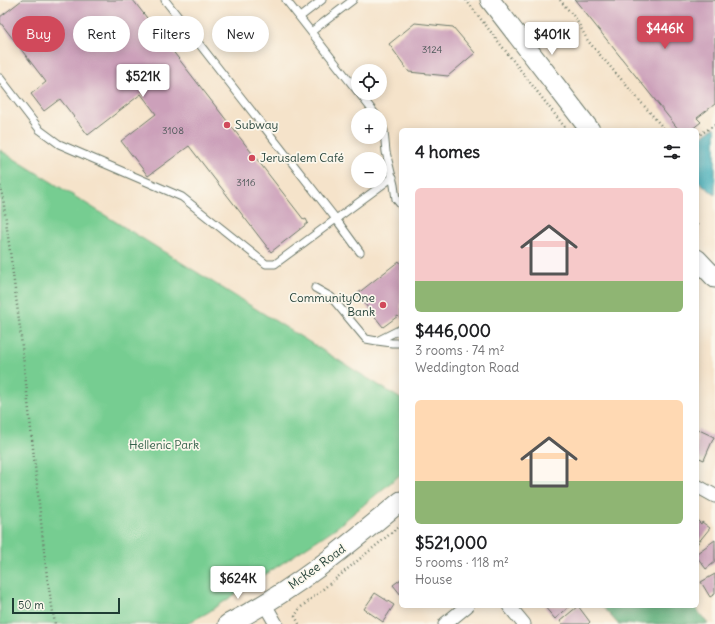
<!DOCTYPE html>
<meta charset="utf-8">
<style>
body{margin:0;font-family:Delius,sans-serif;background:#f2f2f2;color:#202124;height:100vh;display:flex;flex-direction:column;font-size:15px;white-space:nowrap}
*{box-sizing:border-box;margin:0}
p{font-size:13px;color:#757577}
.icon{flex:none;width:22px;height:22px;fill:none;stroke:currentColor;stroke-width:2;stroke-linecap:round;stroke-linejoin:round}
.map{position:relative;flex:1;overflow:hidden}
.panel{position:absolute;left:399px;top:128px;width:300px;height:480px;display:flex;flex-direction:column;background:#fff;border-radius:6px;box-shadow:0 2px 10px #0003}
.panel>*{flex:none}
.banner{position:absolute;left:12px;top:16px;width:327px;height:36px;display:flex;gap:8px}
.buttons{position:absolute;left:351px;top:64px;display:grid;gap:8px}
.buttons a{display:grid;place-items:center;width:36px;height:36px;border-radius:50%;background:#fff;box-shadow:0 2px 10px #0003;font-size:20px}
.scale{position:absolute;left:12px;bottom:10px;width:108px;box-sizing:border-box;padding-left:4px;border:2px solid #1f3d34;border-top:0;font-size:11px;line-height:14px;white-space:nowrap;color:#1f3d34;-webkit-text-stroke:3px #fbf7ec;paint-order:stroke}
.price{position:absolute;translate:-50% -34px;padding:0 9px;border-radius:4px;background:#fff;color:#222;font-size:13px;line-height:26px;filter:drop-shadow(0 1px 2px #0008)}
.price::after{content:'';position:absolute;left:50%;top:24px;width:12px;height:9px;margin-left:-6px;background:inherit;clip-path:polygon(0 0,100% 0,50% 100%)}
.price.selected{background:#d1495b;color:#fff}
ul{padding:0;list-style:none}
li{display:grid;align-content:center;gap:8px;height:212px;padding:0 16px}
li span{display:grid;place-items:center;height:124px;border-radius:6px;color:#555}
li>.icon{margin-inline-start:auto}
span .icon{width:72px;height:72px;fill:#fffc;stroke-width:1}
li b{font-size:17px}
h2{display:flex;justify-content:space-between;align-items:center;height:48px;padding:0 16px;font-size:17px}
.chip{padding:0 14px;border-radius:18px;background:#fff;box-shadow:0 2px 10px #0003;font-size:14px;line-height:36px}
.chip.selected{background:#d1495b;color:#fff}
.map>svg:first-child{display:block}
.green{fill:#76cd91;stroke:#4a8562}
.forest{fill:#60b07b;stroke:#407658}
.water{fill:#3aaab7;stroke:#2c7476}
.building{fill:#cca0ba}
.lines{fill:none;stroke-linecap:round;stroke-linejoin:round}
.lane-casing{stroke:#6a7768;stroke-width:9}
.street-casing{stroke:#6a7768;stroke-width:15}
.secondary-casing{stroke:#6a7768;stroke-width:21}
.path{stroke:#6a7768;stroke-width:2.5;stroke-dasharray:1 3;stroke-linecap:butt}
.lane{stroke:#fff;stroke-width:7}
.street{stroke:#fff;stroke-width:13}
.secondary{stroke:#fff;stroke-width:19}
.poi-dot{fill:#d1495b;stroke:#fbf7ec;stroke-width:1.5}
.labels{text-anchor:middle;stroke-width:3.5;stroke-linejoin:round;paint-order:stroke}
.number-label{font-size:10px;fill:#4a5656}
.poi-label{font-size:12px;fill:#1f3d34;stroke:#fbf7ec;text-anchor:start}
.park-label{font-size:12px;fill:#35614b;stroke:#fbf7ec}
.street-label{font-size:12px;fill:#1f3d34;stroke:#fbf7ec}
</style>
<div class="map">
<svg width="715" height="624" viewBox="0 0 715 624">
<rect width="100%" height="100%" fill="#fbf7ec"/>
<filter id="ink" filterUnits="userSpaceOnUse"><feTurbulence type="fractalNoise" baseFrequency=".025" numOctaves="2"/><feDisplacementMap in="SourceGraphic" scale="8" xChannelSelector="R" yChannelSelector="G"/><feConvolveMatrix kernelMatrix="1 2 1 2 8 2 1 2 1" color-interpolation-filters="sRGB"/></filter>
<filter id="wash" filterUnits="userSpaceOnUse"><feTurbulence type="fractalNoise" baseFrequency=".012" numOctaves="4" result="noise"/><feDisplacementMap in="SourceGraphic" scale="16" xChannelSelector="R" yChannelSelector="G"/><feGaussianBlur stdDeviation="0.9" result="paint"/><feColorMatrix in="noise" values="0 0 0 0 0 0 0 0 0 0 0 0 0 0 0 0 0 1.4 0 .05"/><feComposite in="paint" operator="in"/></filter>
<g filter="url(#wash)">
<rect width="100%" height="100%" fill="#f5e3ca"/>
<path class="green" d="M 0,150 L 401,399 L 401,474 L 337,527 L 207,613 L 186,624 L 0,624 Z"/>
<path class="forest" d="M 602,606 L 694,606 L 708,624 L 618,624 Z"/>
<path class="water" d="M 715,127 L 715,195 L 697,180 L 697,139 Z"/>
<g id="blocks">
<path class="building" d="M 22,0 L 133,0 L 304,220 L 306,219 L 308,223 L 271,252 L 189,146 L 148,176 L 121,141 L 156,114 L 141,94 L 88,135 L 60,99 L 44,111 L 31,94 L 46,82 L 0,22 L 0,17 Z
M 575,0 L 715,0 L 715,104 L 697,118 L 701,122 L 691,130 L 679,130 Z
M 415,23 L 453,27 L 475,53 L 448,76 L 409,72 L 389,44 Z
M 399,261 L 401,264 L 401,319 L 398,316 L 383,327 L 357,294 Z
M 697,429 L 714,437 L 704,460 L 697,457 Z
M 697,520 L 701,524 L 702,522 L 710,528 L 697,544 Z
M 715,540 L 715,562 L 706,569 L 697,557 L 697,553 Z
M 715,574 L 715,594 L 710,597 L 701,582 Z
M 401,579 L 401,595 L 393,585 Z
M 375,593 L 394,605 L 383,622 L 364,609 Z
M 544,606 L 570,606 L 555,619 Z
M 578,606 L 590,622 L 588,624 L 562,624 L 560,621 Z"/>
</g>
</g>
<g filter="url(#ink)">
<use href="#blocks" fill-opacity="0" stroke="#6a7768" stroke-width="1"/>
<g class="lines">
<defs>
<path id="lane" d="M 165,0 L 336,219 L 393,177
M 286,0 L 358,92
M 300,17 L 322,0
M 311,32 L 353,0
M 0,78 L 40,130 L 59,144 L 182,197 L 266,264 L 275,264 L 336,219 L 360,252
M 359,93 L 376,115
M 380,120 L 384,131 L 386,152 L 394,185 L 396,199 L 401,205
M 315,288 L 331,297 L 366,339 L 377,341 L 401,329
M 377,341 L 392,343 L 401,343"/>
<path id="street" d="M 697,486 L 715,496
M 264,603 L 276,624
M 509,606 L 524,624
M 445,624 L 467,606"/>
<path id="secondary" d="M 490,0 L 590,130
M 697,259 L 715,278
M 228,624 C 292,592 346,547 401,501"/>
</defs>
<use href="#lane" class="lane-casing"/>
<use href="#street" class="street-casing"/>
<use href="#secondary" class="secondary-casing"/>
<path class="path" d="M 466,0 L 567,130
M 560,0 L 576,19 L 588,41 L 665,130
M 697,136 L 715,125
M 0,186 L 3,198 L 20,328 L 47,577 L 55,624
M 697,225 L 698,226
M 697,293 L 697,294
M 299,624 L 295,616 L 300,608 L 401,525"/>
<use href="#lane" class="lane"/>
<use href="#street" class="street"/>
<use href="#secondary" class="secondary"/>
</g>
</g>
<g class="poi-dot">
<circle cx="227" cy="125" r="4"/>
<circle cx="252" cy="158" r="4"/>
<circle cx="383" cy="305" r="4"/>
</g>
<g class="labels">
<g class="number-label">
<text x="432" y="53">3124</text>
<text x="173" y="134">3108</text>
<text x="246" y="186">3116</text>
</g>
<g class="poi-label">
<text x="235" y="129">Subway</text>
<text x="260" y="162">Jerusalem Café</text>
<text x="375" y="302" text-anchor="end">CommunityOne<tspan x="375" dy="14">Bank</tspan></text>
</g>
<g class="park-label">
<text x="164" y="449">Hellenic Park</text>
</g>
<g class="street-label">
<text transform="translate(317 567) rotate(-36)" y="4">McKee Road</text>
</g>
</g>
</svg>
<div class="buttons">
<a><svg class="icon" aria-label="locate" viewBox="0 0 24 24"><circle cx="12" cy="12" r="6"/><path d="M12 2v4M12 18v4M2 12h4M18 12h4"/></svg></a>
<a>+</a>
<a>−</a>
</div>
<div class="scale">50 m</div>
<b class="price selected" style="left:665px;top:50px">$446K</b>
<b class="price" style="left:552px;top:56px">$401K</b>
<b class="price" style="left:143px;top:98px">$521K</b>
<b class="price" style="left:238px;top:600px">$624K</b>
<div class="banner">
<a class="chip selected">Buy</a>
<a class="chip">Rent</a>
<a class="chip">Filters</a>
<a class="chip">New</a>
</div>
<section class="panel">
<h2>4 homes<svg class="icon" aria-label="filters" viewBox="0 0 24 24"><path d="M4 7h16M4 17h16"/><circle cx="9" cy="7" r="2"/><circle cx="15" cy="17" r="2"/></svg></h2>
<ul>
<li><span style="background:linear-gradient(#f6c9c9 75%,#8fb573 0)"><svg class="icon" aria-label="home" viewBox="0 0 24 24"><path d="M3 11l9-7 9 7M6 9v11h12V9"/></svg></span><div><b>$446,000</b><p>3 rooms · 74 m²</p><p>Weddington Road</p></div></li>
<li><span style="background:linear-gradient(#ffd9b3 65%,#8fb573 0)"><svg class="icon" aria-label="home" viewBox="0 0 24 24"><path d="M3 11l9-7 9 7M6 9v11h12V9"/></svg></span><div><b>$521,000</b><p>5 rooms · 118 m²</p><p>House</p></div></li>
</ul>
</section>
</div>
